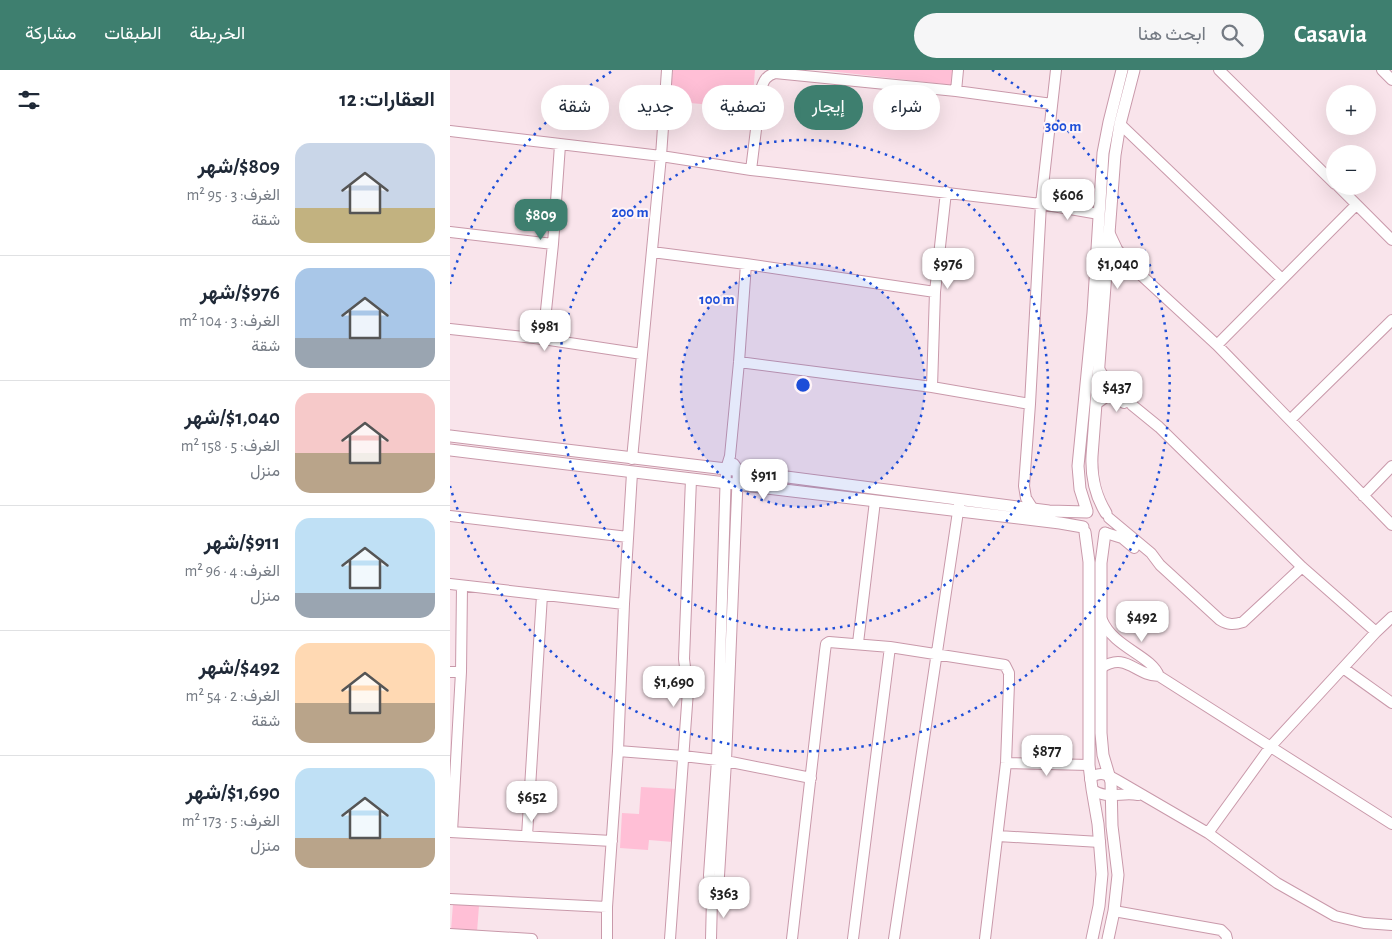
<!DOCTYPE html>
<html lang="ar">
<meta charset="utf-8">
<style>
body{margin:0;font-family:"Alegreya Sans",Vazirmatn,sans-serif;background:#f6f6f7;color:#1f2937;direction:rtl;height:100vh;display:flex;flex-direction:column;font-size:19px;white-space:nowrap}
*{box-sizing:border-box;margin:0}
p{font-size:16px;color:#747a83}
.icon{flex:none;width:28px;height:28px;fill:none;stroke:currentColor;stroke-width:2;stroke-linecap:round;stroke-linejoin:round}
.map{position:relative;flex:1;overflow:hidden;direction:ltr}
.panel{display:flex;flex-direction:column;background:#fff;width:450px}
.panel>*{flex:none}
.top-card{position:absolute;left:15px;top:15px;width:475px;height:45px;direction:rtl;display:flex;gap:10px}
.fabs{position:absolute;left:876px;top:15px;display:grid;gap:10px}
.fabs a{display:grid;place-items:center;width:50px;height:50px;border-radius:50%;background:#fff;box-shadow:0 5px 20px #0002;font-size:25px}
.price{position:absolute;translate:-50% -42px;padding:0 11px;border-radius:10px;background:#fff;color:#222;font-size:16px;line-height:32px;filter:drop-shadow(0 1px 2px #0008)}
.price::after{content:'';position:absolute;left:50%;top:30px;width:15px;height:11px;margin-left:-8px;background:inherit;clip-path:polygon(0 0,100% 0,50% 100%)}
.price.selected{background:#3e7f6f;color:#fff}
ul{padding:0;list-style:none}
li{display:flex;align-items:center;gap:15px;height:125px;padding:0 15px}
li+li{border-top:1px solid #e0e1e3}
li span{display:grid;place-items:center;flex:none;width:140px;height:100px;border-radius:15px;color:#555}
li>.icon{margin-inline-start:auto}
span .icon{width:60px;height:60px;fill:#fffc;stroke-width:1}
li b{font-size:21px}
h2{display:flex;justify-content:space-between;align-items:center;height:60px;padding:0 15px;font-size:21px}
.tag{padding:0 18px;border-radius:22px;background:#fff;box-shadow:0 5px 20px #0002;font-size:18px;line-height:45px}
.tag.selected{background:#3e7f6f;color:#fff}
header{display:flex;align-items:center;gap:30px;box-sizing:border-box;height:70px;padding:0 25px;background:#3e7f6f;color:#fff}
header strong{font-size:24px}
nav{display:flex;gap:28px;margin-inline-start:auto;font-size:18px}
.search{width:350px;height:45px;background:#f6f6f7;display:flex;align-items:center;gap:12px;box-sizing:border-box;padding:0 18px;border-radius:28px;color:#747a83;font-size:19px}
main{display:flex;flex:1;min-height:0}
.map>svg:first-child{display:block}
.green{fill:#ffbfd6}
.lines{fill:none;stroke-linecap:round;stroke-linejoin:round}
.minor-casing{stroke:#c999aa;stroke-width:12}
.tertiary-casing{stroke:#c999aa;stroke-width:13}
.minor{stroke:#fff;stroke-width:10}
.tertiary{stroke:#fff;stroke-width:11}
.ring{fill:none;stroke:#1d4ed8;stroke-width:2.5;stroke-dasharray:2.5 5}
.centre{fill:#1d4ed8;stroke:#fff4f8;stroke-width:2.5}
.ring-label{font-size:15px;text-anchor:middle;font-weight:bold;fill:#1d4ed8;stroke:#fff4f8;stroke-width:4;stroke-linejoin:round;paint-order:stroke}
</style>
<header>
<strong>Casavia</strong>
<div class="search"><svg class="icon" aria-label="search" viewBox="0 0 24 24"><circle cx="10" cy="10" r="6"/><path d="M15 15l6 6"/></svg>ابحث هنا</div>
<nav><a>الخريطة</a><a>الطبقات</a><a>مشاركة</a></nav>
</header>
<main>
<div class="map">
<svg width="942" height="869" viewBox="0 0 942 869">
<rect width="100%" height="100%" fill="#f9e4eb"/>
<path class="green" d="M 223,0 L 305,0 L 302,39 L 220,31 Z
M 370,0 L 502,0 L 501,15 Z
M 191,717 L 227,719 L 223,772 L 199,770 L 198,780 L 170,778 L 172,743 L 189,744 Z
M 3,834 L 29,836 L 27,862 L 1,860 Z"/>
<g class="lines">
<defs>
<path id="minor" d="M 769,0 L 885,114
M 932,0 L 942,10
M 506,21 L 508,0
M 670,54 L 832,209
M 0,61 L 211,86 L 301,100 L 591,134 L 649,144
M 301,100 L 311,19 C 314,10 316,6 325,3 L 506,21 L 602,34
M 888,116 L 942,170
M 0,162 L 103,174
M 659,162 L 667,179 L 679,194 L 767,275 L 942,455
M 202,182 L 296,194 L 485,222
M 657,197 L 667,193 L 679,194
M 0,259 L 93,269 L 192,284
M 93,269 L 103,174 L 110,75
M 767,275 L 906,135
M 289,292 L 482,317 L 580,334
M 649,299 L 658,313 L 677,328 L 682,335 L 709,357 L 852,497 L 926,562
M 482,317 L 485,222 L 496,122
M 646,334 L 656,327 L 662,326 L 674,333
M 840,350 L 942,250
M 182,389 L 211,86 L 217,0
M 913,426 L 942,396
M 583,439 L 576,428 L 574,416 L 580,334 L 591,134 L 606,0
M 0,446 L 178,467
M 659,448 L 701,483 L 710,495 L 770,550 C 778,555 784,555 793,552 L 852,497
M 656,463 L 672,468 L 684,478
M 0,514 L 174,534
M 652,550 C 664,578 701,585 709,606
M 408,573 L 425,431
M 651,598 C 677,581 685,606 709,606 L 942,754
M 893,598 L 942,633
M 0,602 L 11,602
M 168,681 L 233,686 L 276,691 L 361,708
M 556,693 L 639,695
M 640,709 C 649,700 658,705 667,710 L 758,763 L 827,813 L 885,846 L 914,853 L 942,855
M 642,719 C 655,730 672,722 688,725
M 0,762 L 162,771
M 2,762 L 11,602 L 12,516
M 758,763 L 821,676 L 926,562 L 942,547
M 77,766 L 92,525
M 548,766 L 650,772
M 263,825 L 269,806 L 276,691 L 288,400 L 284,394
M 0,829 L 157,837
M 664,841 L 771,860 L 776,865 L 777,869
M 0,864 L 82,869
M 157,869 L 157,837 L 168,681 L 174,534 L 182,403
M 220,869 L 238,621 L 234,589 L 241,409
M 261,869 L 262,828 L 259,805 L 267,690 L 276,399 L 280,386 L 289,292 L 296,194
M 342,869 L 375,581 L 376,574 L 379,572 L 440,577 L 555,595 L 559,603 L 559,613 L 556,693 L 535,869
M 403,869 L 440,577
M 444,869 L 509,435"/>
<path id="tertiary" d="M 0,366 L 276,399 L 599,441 L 637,442
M 0,380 L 610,453 L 633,457
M 637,441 L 630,419 L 628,396 L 643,243 L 653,83 L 659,52 L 672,0
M 656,443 C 645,425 641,408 642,386 L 665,85 L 670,54 L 684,0
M 635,462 L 639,492 L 639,695 L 642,719 L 648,754 L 652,804 L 649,836 L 642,869
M 655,463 L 651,493 L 651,663 L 653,685 L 661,712 L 662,756 L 668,805 L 664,841 L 658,869"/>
</defs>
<use href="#minor" class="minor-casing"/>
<use href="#tertiary" class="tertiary-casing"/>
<use href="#minor" class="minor"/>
<use href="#tertiary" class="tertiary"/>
</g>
<circle cx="353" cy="315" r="122" fill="#1d4ed8" fill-opacity=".12"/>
<g class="ring">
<circle cx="353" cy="315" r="122"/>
<circle cx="353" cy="315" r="245"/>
<path d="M0 214A367 367 0 0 1 164 0M542 0A367 367 0 1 1 0 416"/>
</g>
<circle cx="353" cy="315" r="8" class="centre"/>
<g class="ring-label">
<text x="613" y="61">300 m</text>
<text x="180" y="147">200 m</text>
<text x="267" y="234">100 m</text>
</g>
</svg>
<div class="fabs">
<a>+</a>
<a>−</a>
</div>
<b class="price" style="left:618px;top:151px">$606</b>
<b class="price selected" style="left:91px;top:171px">$809</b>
<b class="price" style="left:498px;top:220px">$976</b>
<b class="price" style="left:668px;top:220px">$1,040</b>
<b class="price" style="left:95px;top:282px">$981</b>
<b class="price" style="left:667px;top:343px">$437</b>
<b class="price" style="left:314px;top:431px">$911</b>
<b class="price" style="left:692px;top:573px">$492</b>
<b class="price" style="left:224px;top:638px">$1,690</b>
<b class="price" style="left:597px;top:707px">$877</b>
<b class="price" style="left:82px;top:753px">$652</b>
<b class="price" style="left:274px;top:849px">$363</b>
<div class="top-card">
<a class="tag">شراء</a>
<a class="tag selected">إيجار</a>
<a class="tag">تصفية</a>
<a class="tag">جديد</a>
<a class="tag">شقة</a>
</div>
</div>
<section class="panel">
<h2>العقارات: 12<svg class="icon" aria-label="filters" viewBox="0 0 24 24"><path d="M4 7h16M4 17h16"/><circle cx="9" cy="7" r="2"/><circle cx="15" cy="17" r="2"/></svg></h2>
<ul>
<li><span style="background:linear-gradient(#c9d6e8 65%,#c2b280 0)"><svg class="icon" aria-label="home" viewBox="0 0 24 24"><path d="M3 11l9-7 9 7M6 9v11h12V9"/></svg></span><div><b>$809/شهر</b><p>الغرف: 3 · 95 m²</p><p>شقة</p></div></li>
<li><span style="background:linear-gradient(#a9c7e8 70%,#9aa5b1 0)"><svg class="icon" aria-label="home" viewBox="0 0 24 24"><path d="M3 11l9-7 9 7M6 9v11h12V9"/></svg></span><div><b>$976/شهر</b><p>الغرف: 3 · 104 m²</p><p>شقة</p></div></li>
<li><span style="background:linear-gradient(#f6c9c9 60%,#b9a48a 0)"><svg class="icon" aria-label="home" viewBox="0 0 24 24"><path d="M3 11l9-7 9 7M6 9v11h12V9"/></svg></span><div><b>$1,040/شهر</b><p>الغرف: 5 · 158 m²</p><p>منزل</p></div></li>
<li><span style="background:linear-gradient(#bfe0f5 75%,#9aa5b1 0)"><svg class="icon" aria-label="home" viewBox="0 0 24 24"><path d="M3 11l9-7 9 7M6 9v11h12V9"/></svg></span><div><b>$911/شهر</b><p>الغرف: 4 · 96 m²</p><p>منزل</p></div></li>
<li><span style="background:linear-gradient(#ffd9b3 60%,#b9a48a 0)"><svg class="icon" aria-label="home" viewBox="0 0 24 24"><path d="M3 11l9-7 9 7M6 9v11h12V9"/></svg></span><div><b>$492/شهر</b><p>الغرف: 2 · 54 m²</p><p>شقة</p></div></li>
<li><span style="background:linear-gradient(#bfe0f5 70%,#b9a48a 0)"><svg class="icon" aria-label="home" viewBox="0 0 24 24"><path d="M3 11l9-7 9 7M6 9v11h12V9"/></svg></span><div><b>$1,690/شهر</b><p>الغرف: 5 · 173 m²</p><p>منزل</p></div></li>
</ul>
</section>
</main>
